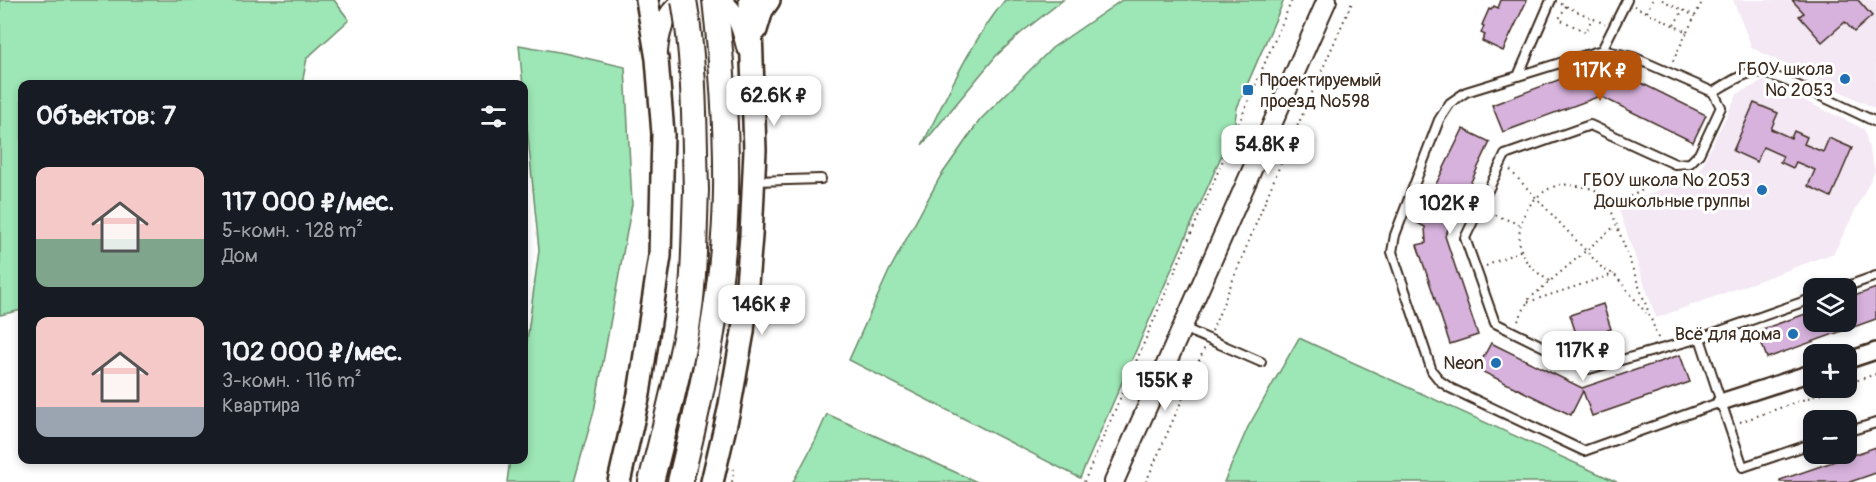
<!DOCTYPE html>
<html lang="ru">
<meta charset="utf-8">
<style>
body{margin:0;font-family:Pangolin,sans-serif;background:#20242c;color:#f1f3f6;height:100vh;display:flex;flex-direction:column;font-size:22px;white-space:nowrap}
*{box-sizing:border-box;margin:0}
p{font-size:20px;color:#9ea1a6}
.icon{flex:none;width:33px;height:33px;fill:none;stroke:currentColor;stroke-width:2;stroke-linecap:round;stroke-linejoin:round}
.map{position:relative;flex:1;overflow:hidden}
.panel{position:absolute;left:18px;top:80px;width:510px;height:384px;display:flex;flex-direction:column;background:#171b24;border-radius:12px;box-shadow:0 3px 9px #0003}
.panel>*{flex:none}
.tools{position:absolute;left:1803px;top:278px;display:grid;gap:12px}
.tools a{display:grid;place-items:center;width:54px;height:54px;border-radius:12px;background:#171b24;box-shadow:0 3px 9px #0003;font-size:30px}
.price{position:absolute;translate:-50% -51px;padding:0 14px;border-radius:12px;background:#fff;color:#222;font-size:20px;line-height:39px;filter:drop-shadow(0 2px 3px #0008)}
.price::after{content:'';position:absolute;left:50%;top:36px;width:18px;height:14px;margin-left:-9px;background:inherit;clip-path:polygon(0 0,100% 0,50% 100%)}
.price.active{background:#b45309;color:#fff}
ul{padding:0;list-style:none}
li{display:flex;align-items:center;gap:18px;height:150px;padding:0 18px}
li span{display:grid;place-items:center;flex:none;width:168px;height:120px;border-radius:12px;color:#555}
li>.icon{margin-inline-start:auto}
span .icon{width:72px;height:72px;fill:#fffc;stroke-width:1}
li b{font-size:26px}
h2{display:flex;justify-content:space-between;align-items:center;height:72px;padding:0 18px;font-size:26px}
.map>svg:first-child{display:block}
.built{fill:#f3e8f4}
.green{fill:#9de6b5;stroke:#6c886a;stroke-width:1.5}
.building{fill:#d7b2dc;stroke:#3b2a1e;stroke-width:1.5}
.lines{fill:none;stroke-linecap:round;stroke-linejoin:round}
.service-casing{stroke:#3b2a1e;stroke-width:12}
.minor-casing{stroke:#3b2a1e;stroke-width:20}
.tertiary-casing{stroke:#3b2a1e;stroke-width:22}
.secondary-casing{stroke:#3b2a1e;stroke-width:26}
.trunk-casing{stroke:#3b2a1e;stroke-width:28}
.path{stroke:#3b2a1e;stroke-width:2;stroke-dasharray:1.5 4.5;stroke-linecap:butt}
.service{stroke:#fff;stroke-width:8}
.minor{stroke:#fff;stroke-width:15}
.tertiary{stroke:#fff;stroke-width:18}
.secondary{stroke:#fff;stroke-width:21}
.trunk{stroke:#fff;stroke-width:24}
.trunk-bridge-casing{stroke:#3b2a1e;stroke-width:28;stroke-linecap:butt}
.trunk-bridge{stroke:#fff;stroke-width:24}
.poi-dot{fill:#1f6fb2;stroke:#fff;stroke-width:2}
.labels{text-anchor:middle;stroke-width:6;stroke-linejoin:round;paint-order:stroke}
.poi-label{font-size:18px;fill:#3b2a1e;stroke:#fff;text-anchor:end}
</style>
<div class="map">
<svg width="1876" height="482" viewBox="0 0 1876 482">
<rect width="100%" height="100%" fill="#fff"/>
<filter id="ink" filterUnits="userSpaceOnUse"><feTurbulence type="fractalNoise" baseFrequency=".0167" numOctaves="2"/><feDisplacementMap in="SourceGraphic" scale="12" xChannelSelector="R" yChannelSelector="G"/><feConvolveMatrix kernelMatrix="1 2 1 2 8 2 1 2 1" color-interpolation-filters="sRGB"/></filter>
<g filter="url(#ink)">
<path class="built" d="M 1733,0 L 1876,0 L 1876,109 L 1752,48 Z
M 1763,81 L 1864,129 L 1875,171 L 1834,253 L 1656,318 L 1618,207 L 1698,174 L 1737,94 Z"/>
<path class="green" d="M 0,0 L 334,0 L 349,20 L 307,58 L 302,84 L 22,84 L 22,310 L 0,315 Z
M 1005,0 L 1063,0 L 1021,33 L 996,56 L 922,145 C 947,96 970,43 1005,0 Z
M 1122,0 L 1284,0 L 1237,108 L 1234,127 L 1080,478 L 849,360 L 889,271 L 940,177 L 980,120 L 1052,48 Z
M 519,45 L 564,53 L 625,67 L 632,204 L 594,411 L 574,482 L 507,482 L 510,459 L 524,459 L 524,363 L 539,250 Z
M 1299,338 L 1617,482 L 1224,482 L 1248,427 Z
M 827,414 L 977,482 L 793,482 L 815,441 Z"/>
<path class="building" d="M 1501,0 L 1527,0 L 1503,51 L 1482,41 L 1485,35 L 1481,33 L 1484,26 L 1482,25 L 1489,9 L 1491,10 L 1494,6 L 1498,8 Z
M 1792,0 L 1858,0 L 1872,16 L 1854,32 L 1845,22 L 1822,42 L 1799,16 L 1804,13 Z
M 1590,68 L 1592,76 L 1609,77 L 1613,69 L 1706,115 L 1693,142 L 1600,96 L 1503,132 L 1492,105 Z
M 1754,103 L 1778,113 L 1771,129 L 1791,138 L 1794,131 L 1807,137 L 1804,144 L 1823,152 L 1829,138 L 1852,148 L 1831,197 L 1808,186 L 1815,170 L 1796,162 L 1793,168 L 1780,162 L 1783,156 L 1763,147 L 1757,162 L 1733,151 Z
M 1463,129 L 1490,142 L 1445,236 L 1478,335 L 1450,344 L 1417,245 L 1426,243 L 1425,227 L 1417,223 Z
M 1876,288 L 1876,319 L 1767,358 L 1757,331 L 1814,311 L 1814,321 L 1846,321 L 1846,299 Z
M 1603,304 L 1611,329 L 1578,340 L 1570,315 Z
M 1491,343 L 1582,388 L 1680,355 L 1690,382 L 1592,416 L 1583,391 L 1571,415 L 1477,369 Z
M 1876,447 L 1876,473 L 1850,482 L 1780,482 L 1780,480 Z"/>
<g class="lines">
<defs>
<path id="service" d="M 1551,0 L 1518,76 L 1466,92 L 1450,103 L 1439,120 L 1395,235 L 1392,252 L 1432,371 L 1440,381 L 1450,388 L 1584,451 L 1721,402 L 1743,467 L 1814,443
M 1602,50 L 1627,0
M 1518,76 L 1602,50 L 1633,57 L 1713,92 L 1721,107 L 1699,154 L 1690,163 L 1675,164 L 1590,125 L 1505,155 L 1465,238 L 1495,323 L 1589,369 L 1700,338 L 1814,298
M 1713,92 C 1726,85 1740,74 1755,72 C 1772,70 1856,113 1876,122
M 755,181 L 821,179
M 1842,288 L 1876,276
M 1183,328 L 1261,362
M 1700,338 L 1721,402
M 1846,432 L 1876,423"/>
<path id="minor" d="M 1846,361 L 1876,351
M 1721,402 L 1814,372"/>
<path id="tertiary" d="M 720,0 C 738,12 741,28 746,47
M 658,51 C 660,31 666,8 686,0
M 1114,482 L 1327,0"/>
<path id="secondary" d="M 756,30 L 762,10 L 769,0
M 619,482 L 639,394 L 660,256 L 663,134 L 657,59 L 647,0
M 712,482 L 729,410 L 743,332 L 751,236 L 755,150 L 750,0"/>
<path id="trunk" d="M 651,482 C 664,431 677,380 687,328 C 695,283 694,235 696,190
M 680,482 C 703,390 725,286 726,191 C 727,127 722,63 715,0"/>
</defs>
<use href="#service" class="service-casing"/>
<use href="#minor" class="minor-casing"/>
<use href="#tertiary" class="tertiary-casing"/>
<use href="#secondary" class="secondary-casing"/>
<use href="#trunk" class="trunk-casing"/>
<path class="path" d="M 1662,0 L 1695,16
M 1561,4 L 1605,24
M 1566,6 L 1559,19 L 1586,32 L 1592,18
M 1634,6 L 1687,32 L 1672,63
M 1647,12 L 1652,0
M 1674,25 L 1683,10
M 1687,32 L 1703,0
M 1510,170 L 1604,270 L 1614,274 L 1646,313
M 1490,213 L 1521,225
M 1486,266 L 1522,250
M 1549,281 C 1541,275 1531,269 1525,259 C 1509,231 1528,193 1559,185 C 1564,184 1571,185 1577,186 C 1596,188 1600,191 1610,207
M 1528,302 L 1614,274
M 1518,321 L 1529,299 L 1615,226
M 1212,331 L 1278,170 L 1353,0
M 1658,338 L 1610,207 L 1673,174
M 1846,384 L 1876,374
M 1740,422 L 1839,387
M 732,482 L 734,468
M 1084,482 L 1292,0
M 1146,482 L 1205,347"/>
<use href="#service" class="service"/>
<use href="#minor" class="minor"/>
<use href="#tertiary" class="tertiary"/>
<use href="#secondary" class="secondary"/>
<use href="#trunk" class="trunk"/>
<defs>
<path id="trunk-bridge" d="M 684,0 C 695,62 694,126 696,190"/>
</defs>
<use href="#trunk-bridge" class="trunk-bridge-casing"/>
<use href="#trunk-bridge" class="trunk-bridge"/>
</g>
</g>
<g class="poi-dot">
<circle cx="1845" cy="79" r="6"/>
<rect x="1242" y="84" width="12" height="12" rx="3"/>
<circle cx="1762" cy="190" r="6"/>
<circle cx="1793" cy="334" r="6"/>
<circle cx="1496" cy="363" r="6"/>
</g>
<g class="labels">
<g class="poi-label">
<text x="1833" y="75">ГБОУ школа<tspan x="1833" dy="21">№ 2053</tspan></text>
<text x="1260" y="86" text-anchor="start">Проектируемый<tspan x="1260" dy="21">проезд №598</tspan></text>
<text x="1750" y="186">ГБОУ школа № 2053<tspan x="1750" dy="21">Дошкольные группы</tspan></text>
<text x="1781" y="340">Всё для дома</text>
<text x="1484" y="369">Neon</text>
</g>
</g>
</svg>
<div class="tools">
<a><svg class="icon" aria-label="layers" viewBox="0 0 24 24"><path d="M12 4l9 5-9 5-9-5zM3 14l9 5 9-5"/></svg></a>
<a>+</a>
<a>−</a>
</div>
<b class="price active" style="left:1600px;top:102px">117K ₽</b>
<b class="price" style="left:774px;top:127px">62.6K ₽</b>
<b class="price" style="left:1268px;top:176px">54.8K ₽</b>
<b class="price" style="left:1450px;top:235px">102K ₽</b>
<b class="price" style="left:762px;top:336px">146K ₽</b>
<b class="price" style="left:1583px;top:382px">117K ₽</b>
<b class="price" style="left:1165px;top:412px">155K ₽</b>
<section class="panel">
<h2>Объектов: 7<svg class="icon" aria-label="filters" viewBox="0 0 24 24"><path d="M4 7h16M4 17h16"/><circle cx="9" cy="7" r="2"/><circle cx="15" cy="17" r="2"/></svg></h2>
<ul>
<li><span style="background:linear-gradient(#f6c9c9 60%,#7fa58c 0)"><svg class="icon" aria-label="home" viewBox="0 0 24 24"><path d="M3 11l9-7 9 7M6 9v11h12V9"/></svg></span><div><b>117 000 ₽/мес.</b><p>5-комн. · 128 m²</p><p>Дом</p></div></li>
<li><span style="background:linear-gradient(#f6c9c9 75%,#9aa5b1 0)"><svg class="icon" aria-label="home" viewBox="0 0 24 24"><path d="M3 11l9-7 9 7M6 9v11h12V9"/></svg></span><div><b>102 000 ₽/мес.</b><p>3-комн. · 116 m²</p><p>Квартира</p></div></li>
</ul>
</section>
</div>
